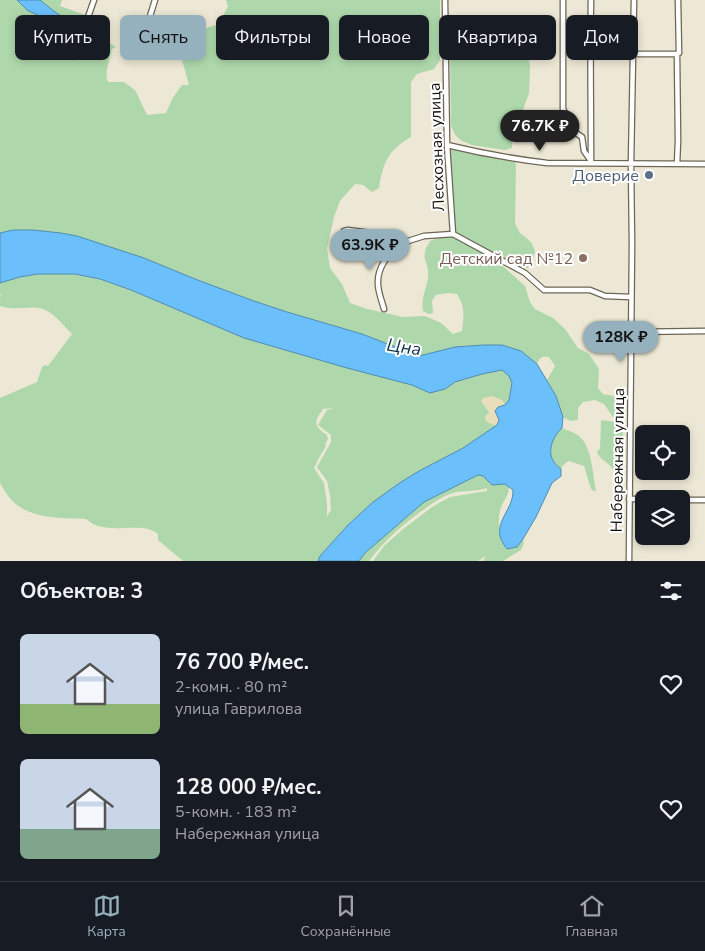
<!DOCTYPE html>
<html lang="ru">
<meta charset="utf-8">
<style>
body{margin:0;font-family:"Nunito Sans",sans-serif;background:#242831;color:#f1f3f6;height:100vh;display:flex;flex-direction:column;font-size:19px;white-space:nowrap}
*{box-sizing:border-box;margin:0}
p{font-size:16px;color:#9ea1a6}
.icon{flex:none;width:28px;height:28px;fill:none;stroke:currentColor;stroke-width:2;stroke-linecap:round;stroke-linejoin:round}
.map{position:relative;height:561px;overflow:hidden}
.panel{display:flex;flex-direction:column;background:#171b24;flex:1}
.panel>*{flex:none}
.banner{position:absolute;left:15px;top:15px;width:675px;height:45px;display:flex;gap:10px}
.tools{position:absolute;left:635px;top:425px;display:grid;gap:10px}
.tools a{display:grid;place-items:center;width:55px;height:55px;border-radius:8px;background:#171b24;box-shadow:0 2px 8px #0003;font-size:25px}
.price{position:absolute;translate:-50% -42px;padding:0 11px;border-radius:18px;background:#96b1be;color:#111;font-size:16px;line-height:32px;filter:drop-shadow(0 1px 2px #0008)}
.price::after{content:'';position:absolute;left:50%;top:30px;width:15px;height:11px;margin-left:-8px;background:inherit;clip-path:polygon(0 0,100% 0,50% 100%)}
.price.current{background:#222;color:#fff}
ul{padding:0;list-style:none}
li{display:flex;align-items:center;gap:15px;height:125px;padding:0 20px}
li span{display:grid;place-items:center;flex:none;width:140px;height:100px;border-radius:8px;color:#555}
li>.icon{margin-inline-start:auto}
span .icon{width:60px;height:60px;fill:#fffc;stroke-width:1}
li b{font-size:21px}
h2{display:flex;justify-content:space-between;align-items:center;height:60px;padding:0 20px;font-size:21px}
.tag{padding:0 18px;border-radius:8px;background:#171b24;box-shadow:0 2px 8px #0003;font-size:18px;line-height:45px}
.tag.current{background:#96b1be;color:#111}
.tab-bar{display:flex;justify-content:space-around;align-items:center;height:70px;border-top:1px solid #363941;background:#171b24;font-size:14px;color:#9ea1a6}
.tab-bar a{display:grid;justify-items:center;gap:2px}
.tab-bar .current{color:#96b1be}
.map>svg:first-child{display:block}
.green{fill:#aed8ab;fill-rule:evenodd}
.sand{fill:#e8deb9}
.water{fill:#6bbffb;stroke:#518bb3}
.lines{fill:none;stroke-linecap:round;stroke-linejoin:round}
.minor-casing{stroke:#6b6656;stroke-width:7}
.minor{stroke:#fff;stroke-width:4.5}
.service-dot{fill:#5c6f8a;stroke:#fff;stroke-width:2}
.education-dot{fill:#8d6e63;stroke:#fff;stroke-width:2}
.labels{text-anchor:middle;stroke-width:4;stroke-linejoin:round;paint-order:stroke}
.street-label{font-size:16px;fill:#15130c;stroke:#fff}
.service-label{font-size:16px;fill:#4e5e75;stroke:#fff;text-anchor:end}
.education-label{font-size:16px;fill:#785e54;stroke:#fff;text-anchor:end}
.water-label{font-size:18px;font-style:italic;fill:#0f344c;stroke:#fff}
</style>
<div class="map">
<svg width="705" height="561" viewBox="0 0 705 561">
<rect width="100%" height="100%" fill="#ede8d5"/>
<path class="green" d="M 0,0 L 17,0 L 27,10 L 60,26 L 68,37 L 74,59 L 77,54 L 82,51 L 98,58 L 101,50 L 87,26 L 74,24 L 55,12 L 40,0 L 62,0 L 60,6 L 94,18 L 95,22 L 105,29 L 104,33 C 106,39 110,44 116,47 L 112,49 C 110,60 104,72 108,82 L 124,82 L 135,90 L 147,115 L 166,113 L 172,99 L 182,85 L 189,85 L 180,53 L 197,31 L 219,24 L 228,6 L 226,0 L 440,0 L 440,60 L 434,69 L 417,74 L 411,82 L 411,137 C 388,150 383,163 379,188 L 372,192 L 363,185 L 355,184 L 340,201 L 334,217 L 327,248 L 330,268 L 342,284 L 350,303 L 367,309 L 403,317 L 425,316 L 441,323 L 453,334 L 462,331 C 464,317 465,306 457,294 L 448,293 L 436,295 L 432,301 L 433,313 L 429,314 L 423,311 C 420,295 430,284 428,271 C 428,265 423,258 425,252 C 425,248 429,244 430,241 L 441,237 L 452,237 L 487,254 L 505,268 L 525,286 L 530,302 L 535,309 L 553,318 L 565,329 L 578,348 L 589,354 L 599,369 L 598,388 L 603,394 L 619,397 C 623,405 624,409 618,416 L 613,417 L 604,404 L 595,400 L 583,402 L 578,408 L 578,420 L 570,421 L 563,417 L 556,396 L 547,380 L 555,366 L 549,357 C 542,356 540,357 537,364 L 521,351 L 502,345 L 484,345 L 455,347 L 419,356 L 362,334 L 287,312 L 254,301 L 195,279 L 144,258 L 0,233 Z
M 451,16 L 456,16 C 457,16 462,18 463,20 C 466,23 468,32 463,35 C 460,37 455,36 451,36 C 448,30 448,22 451,16 Z
M 460,38 C 475,39 475,44 482,56 L 493,56 L 522,54 L 529,59 L 530,68 L 529,93 L 519,121 L 512,137 L 512,148 L 505,150 L 472,145 L 462,141 L 456,136 L 451,126 L 450,47 L 456,39 Z
M 453,149 L 515,161 L 516,165 L 515,224 L 520,233 L 531,242 L 535,251 L 532,262 L 528,268 C 517,269 468,239 455,232 L 450,225 L 450,152 Z
M 38,274 L 75,274 L 100,279 L 131,290 L 183,311 L 413,385 L 430,393 L 445,389 L 455,382 L 482,374 L 502,370 C 504,372 507,373 509,376 C 515,384 511,398 505,405 L 502,400 L 481,401 L 490,413 L 491,424 L 497,425 L 463,448 L 419,471 L 401,482 L 373,502 L 348,525 L 320,556 L 318,561 L 183,561 L 158,540 L 158,534 C 141,519 107,538 86,519 C 63,518 36,519 17,505 C 9,499 4,490 0,483 L 0,398 L 37,382 L 42,367 L 45,365 L 48,366 L 72,334 C 62,325 54,311 39,308 C 25,306 14,311 0,306 L 0,297 L 1,295 L 0,294 L 0,283 L 20,277 ZM 333,408 L 327,410 L 318,425 L 331,435 L 331,442 L 317,467 L 327,481 L 330,495 L 331,510 L 327,516 L 327,504 L 324,483 L 314,468 L 320,456 L 326,446 L 325,444 L 328,439 L 327,435 C 313,426 314,422 323,409 Z
M 601,420 L 623,423 L 622,488 L 618,488 L 615,485 C 615,480 615,472 612,468 C 607,461 600,460 597,452 L 598,450 L 600,449 Z
M 562,428 C 568,431 575,432 580,437 C 592,447 593,476 596,491 L 594,491 L 591,489 L 584,466 L 569,461 L 564,464 L 561,469 C 556,465 552,461 551,455 C 549,446 555,434 562,428 Z
M 478,474 L 483,476 L 487,480 L 505,484 L 509,487 C 509,494 505,499 502,505 C 496,518 500,531 503,544 L 517,547 L 523,539 L 524,543 L 521,550 L 503,561 L 483,561 L 486,556 L 478,561 L 373,561 L 384,546 L 402,530 L 432,507 L 450,497 L 487,491 L 487,488 C 476,492 464,490 453,493 C 443,496 434,502 426,508 C 404,523 385,540 369,561 L 359,561 L 365,553 L 424,502 Z"/>
<path class="sand" d="M 492,396 L 502,400 L 505,405 L 498,407 L 496,415 L 499,420 L 497,425 L 491,424 L 486,421 L 485,416 L 490,412 L 481,401 L 483,398 Z"/>
<path class="water" d="M 17,0 L 40,0 L 55,12 L 74,24 L 87,26 L 101,50 L 103,56 L 98,58 L 82,51 L 77,54 L 75,60 L 71,58 L 68,37 L 60,26 L 27,10 Z
M 13,230 L 33,230 L 61,233 L 77,236 L 144,258 L 195,279 L 254,301 L 287,312 L 362,334 L 419,356 L 455,347 L 484,345 L 502,345 L 521,351 L 537,364 L 556,396 L 563,417 L 562,428 C 555,434 549,446 551,455 C 552,461 556,465 561,469 L 561,476 L 552,483 L 536,517 L 523,539 L 517,547 L 507,549 C 487,525 514,512 513,490 L 505,484 L 492,485 L 483,476 L 478,475 L 424,502 L 365,553 L 359,561 L 318,561 L 320,556 L 348,525 L 373,502 L 401,482 L 419,471 L 463,448 L 497,425 L 499,420 L 495,411 L 498,407 L 505,405 L 509,400 L 512,383 L 509,376 L 502,370 L 482,374 L 455,382 L 445,389 L 430,393 L 412,385 L 347,368 L 244,338 L 131,290 L 100,279 L 75,274 L 38,274 L 20,277 L 0,283 L 0,233 Z"/>
<g class="lines">
<defs>
<path id="minor" d="M 445,0 L 447,145 L 453,234
M 563,0 L 563,109 L 576,133 L 582,137 L 584,151 L 591,161
M 678,0 L 679,53
M 88,17 L 94,0
M 633,54 L 677,54 L 678,141 L 677,164
M 138,55 L 155,0
M 447,145 C 480,153 514,159 547,163 L 705,164
M 591,160 C 591,106 590,53 591,0
M 344,231 L 348,230 L 371,233 L 402,243 L 424,236 L 453,234 L 525,273 L 544,290 L 590,290 L 605,296 L 631,297
M 384,309 C 382,301 377,290 378,281 C 378,266 390,253 399,242
M 631,332 L 705,331
M 629,499 L 644,499
M 681,500 L 705,500
M 629,561 L 632,244 L 631,164 L 634,0"/>
</defs>
<use href="#minor" class="minor-casing"/>
<use href="#minor" class="minor"/>
</g>
<circle class="service-dot" cx="649" cy="175" r="5"/>
<circle class="education-dot" cx="583" cy="258" r="5"/>
<g class="labels">
<g class="street-label">
<text transform="translate(436 147) rotate(-92)" y="6">Лесхозная улица</text>
<text transform="translate(617 460) rotate(-89)" y="6">Набережная улица</text>
</g>
<g class="service-label">
<text x="639" y="181">Доверие</text>
</g>
<g class="education-label">
<text x="573" y="264">Детский сад №12</text>
</g>
<g class="water-label">
<text transform="translate(404 347) rotate(8)" y="6">Цна</text>
</g>
</g>
</svg>
<div class="tools">
<a><svg class="icon" aria-label="locate" viewBox="0 0 24 24"><circle cx="12" cy="12" r="6"/><path d="M12 2v4M12 18v4M2 12h4M18 12h4"/></svg></a>
<a><svg class="icon" aria-label="layers" viewBox="0 0 24 24"><path d="M12 4l9 5-9 5-9-5zM3 14l9 5 9-5"/></svg></a>
</div>
<b class="price current" style="left:540px;top:152px">76.7K ₽</b>
<b class="price" style="left:370px;top:271px">63.9K ₽</b>
<b class="price" style="left:621px;top:363px">128K ₽</b>
<div class="banner">
<a class="tag">Купить</a>
<a class="tag current">Снять</a>
<a class="tag">Фильтры</a>
<a class="tag">Новое</a>
<a class="tag">Квартира</a>
<a class="tag">Дом</a>
</div>
</div>
<section class="panel">
<h2>Объектов: 3<svg class="icon" aria-label="filters" viewBox="0 0 24 24"><path d="M4 7h16M4 17h16"/><circle cx="9" cy="7" r="2"/><circle cx="15" cy="17" r="2"/></svg></h2>
<ul>
<li><span style="background:linear-gradient(#c9d6e8 70%,#8fb573 0)"><svg class="icon" aria-label="home" viewBox="0 0 24 24"><path d="M3 11l9-7 9 7M6 9v11h12V9"/></svg></span><div><b>76 700 ₽/мес.</b><p>2-комн. · 80 m²</p><p>улица Гаврилова</p></div><svg class="icon" aria-label="heart" viewBox="0 0 24 24"><path d="M12 20l-8-8c-3-5 5-10 8-4 3-6 11-1 8 4z"/></svg></li>
<li><span style="background:linear-gradient(#c9d6e8 70%,#7fa58c 0)"><svg class="icon" aria-label="home" viewBox="0 0 24 24"><path d="M3 11l9-7 9 7M6 9v11h12V9"/></svg></span><div><b>128 000 ₽/мес.</b><p>5-комн. · 183 m²</p><p>Набережная улица</p></div><svg class="icon" aria-label="heart" viewBox="0 0 24 24"><path d="M12 20l-8-8c-3-5 5-10 8-4 3-6 11-1 8 4z"/></svg></li>
</ul>
</section>
<nav class="tab-bar">
<a class="current"><svg class="icon" aria-label="map" viewBox="0 0 24 24"><path d="M3 6l6-2 6 2 6-2v14l-6 2-6-2-6 2zM9 4v14M15 6v14"/></svg>Карта</a>
<a><svg class="icon" aria-label="saved" viewBox="0 0 24 24"><path d="M7 4h10v16l-5-4-5 4z"/></svg>Сохранённые</a>
<a><svg class="icon" aria-label="home" viewBox="0 0 24 24"><path d="M3 11l9-7 9 7M6 9v11h12V9"/></svg>Главная</a>
</nav>
